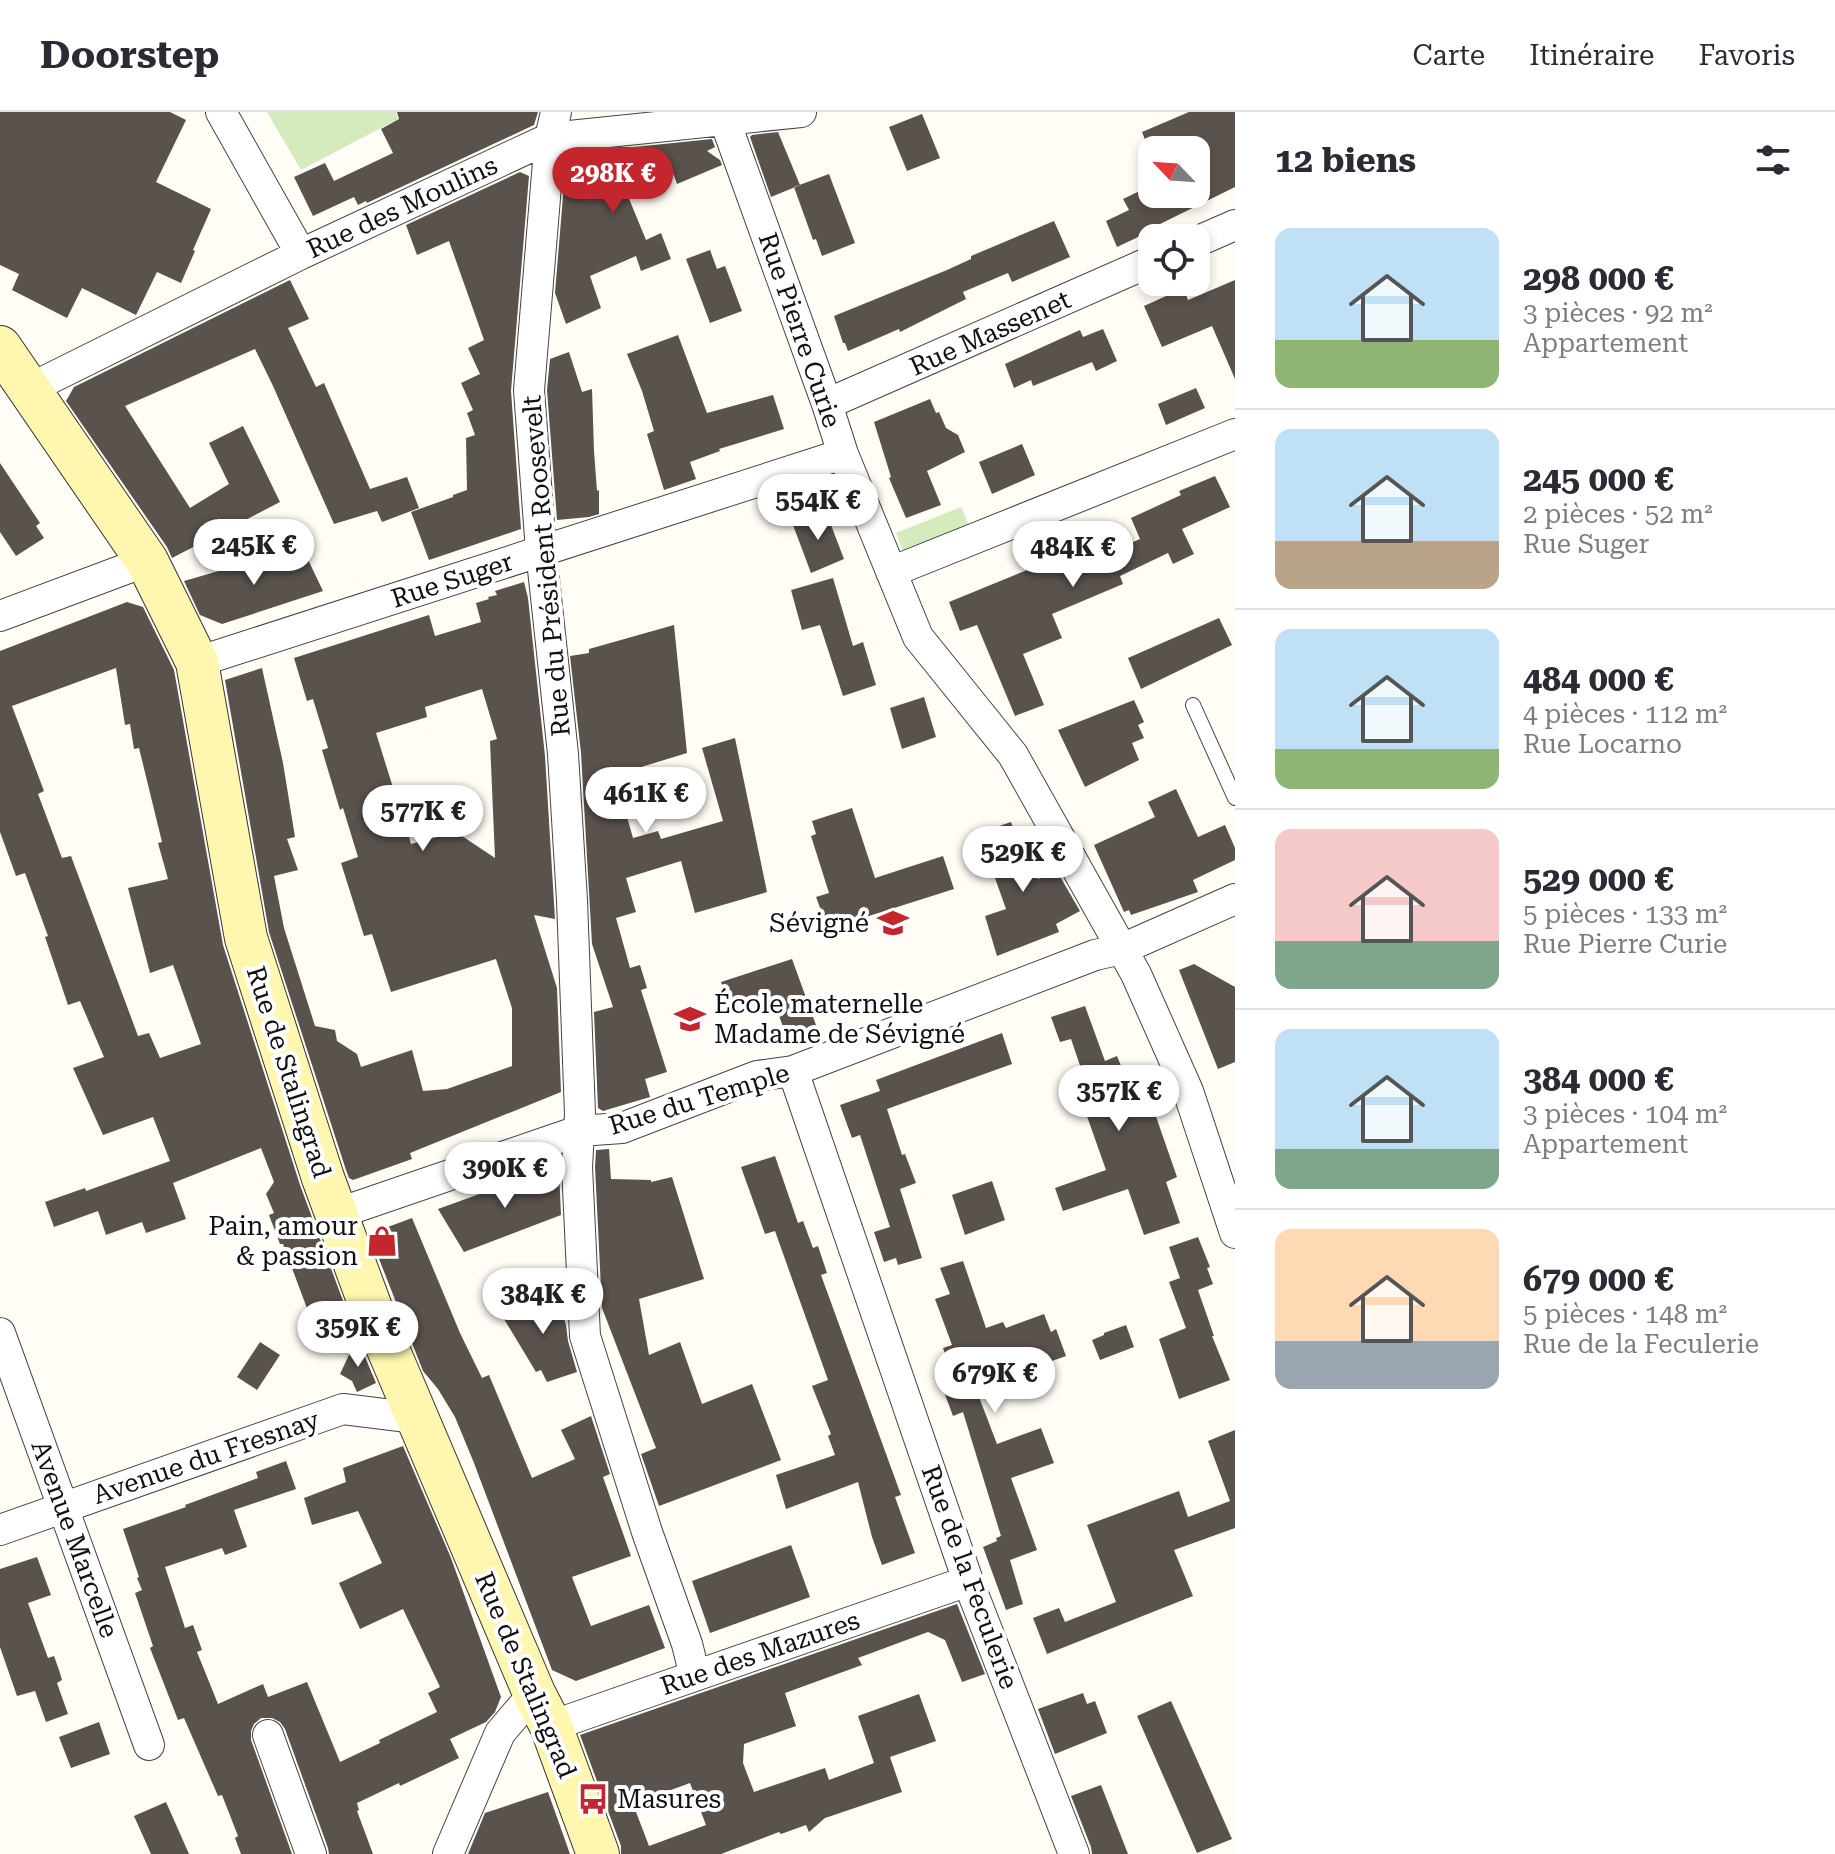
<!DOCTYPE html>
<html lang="fr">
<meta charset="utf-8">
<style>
body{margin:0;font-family:"Roboto Serif",serif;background:#f2f2f3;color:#2b2b33;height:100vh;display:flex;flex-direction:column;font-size:30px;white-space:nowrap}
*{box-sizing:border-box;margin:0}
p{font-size:26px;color:#7c7c81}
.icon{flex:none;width:44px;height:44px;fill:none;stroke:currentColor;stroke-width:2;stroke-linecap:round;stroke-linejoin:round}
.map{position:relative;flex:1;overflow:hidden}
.sheet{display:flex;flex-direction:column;background:#fff;width:600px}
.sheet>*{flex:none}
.needle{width:52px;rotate:295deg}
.fabs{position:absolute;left:1138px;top:24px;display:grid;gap:16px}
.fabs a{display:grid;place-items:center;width:72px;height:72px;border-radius:16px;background:#fff;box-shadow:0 4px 12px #0003;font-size:40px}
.price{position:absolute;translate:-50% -68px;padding:0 18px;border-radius:28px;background:#fff;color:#222;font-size:26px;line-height:52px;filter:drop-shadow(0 2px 4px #0008)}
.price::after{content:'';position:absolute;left:50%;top:48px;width:24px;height:18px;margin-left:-12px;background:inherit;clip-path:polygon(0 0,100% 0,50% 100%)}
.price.on{background:#c4262e;color:#fff}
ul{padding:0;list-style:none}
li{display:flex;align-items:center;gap:24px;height:200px;padding:0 40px}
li+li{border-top:2px solid #e1e1e2}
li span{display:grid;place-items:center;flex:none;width:224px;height:160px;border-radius:16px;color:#555}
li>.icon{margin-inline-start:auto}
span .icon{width:96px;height:96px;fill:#fffc;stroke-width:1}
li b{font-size:34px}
h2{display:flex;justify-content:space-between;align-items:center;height:96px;padding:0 40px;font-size:34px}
header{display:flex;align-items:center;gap:48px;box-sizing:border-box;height:112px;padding:0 40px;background:#fff;border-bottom:2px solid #e1e1e2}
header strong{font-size:38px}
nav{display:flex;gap:44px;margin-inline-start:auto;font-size:28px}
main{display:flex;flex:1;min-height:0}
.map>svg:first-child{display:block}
.green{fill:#d5ebbd}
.building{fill:#5a524d;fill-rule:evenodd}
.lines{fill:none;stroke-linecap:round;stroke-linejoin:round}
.lane-casing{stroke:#444;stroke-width:16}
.street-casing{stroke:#444;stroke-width:32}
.secondary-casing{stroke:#333;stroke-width:44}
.lane{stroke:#fff;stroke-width:14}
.street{stroke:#fff;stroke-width:30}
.secondary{stroke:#fff6b0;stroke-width:42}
.labels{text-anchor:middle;stroke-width:8;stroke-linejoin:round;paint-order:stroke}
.street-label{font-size:26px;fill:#111;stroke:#fff}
.poi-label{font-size:26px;fill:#111;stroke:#fff;text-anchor:end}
</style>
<header>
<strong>Doorstep</strong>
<nav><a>Carte</a><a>Itinéraire</a><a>Favoris</a></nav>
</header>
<main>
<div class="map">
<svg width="1235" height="1742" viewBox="0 0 1235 1742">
<rect width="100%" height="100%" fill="#fffdf5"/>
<path class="green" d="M 267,0 L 396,0 L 398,7 L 301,58 Z
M 961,395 L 969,413 L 903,439 L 896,421 Z"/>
<path class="building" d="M 0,0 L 170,0 L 186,8 L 156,70 L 211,97 L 193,138 L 195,139 L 181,171 L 157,160 L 136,203 L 82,176 L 67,206 L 12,178 L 19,162 L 0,153 Z
M 397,0 L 538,0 L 534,13 L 367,91 L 366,89 L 358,93 L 354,85 L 313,104 L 294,65 L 325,51 L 334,69 L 393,41 L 381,17 L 399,7 Z
M 1189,0 L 1235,0 L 1235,75 L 1152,116 L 1153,118 L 1117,135 L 1106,109 L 1129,98 L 1123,87 L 1152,73 L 1152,82 L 1196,82 L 1196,38 L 1149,38 L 1142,20 Z
M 922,2 L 940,46 L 907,59 L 889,15 Z
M 778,20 L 800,73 L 771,85 L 750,25 L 752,23 Z
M 712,27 L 715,35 L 707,39 L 720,48 L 722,53 L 677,72 L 670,53 L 623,72 L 646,128 L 661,121 L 671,147 L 641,159 L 636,144 L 590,164 L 601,196 L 566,212 L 555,181 L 565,60 L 568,48 L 576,41 Z
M 520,60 L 529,64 L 511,279 L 521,417 L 429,448 L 411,400 L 453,385 L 453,383 L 467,378 L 466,326 L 475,323 L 467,301 L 473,298 L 461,271 L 480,262 L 468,236 L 484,228 L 449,129 L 417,143 L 406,113 Z
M 829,62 L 855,131 L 822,144 L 816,127 L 813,128 L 794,75 Z
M 1054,109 L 1070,145 L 1012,170 L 1008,161 L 963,180 L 966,187 L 900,220 L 899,217 L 848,239 L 845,231 L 843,231 L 834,204 L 947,158 L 971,147 L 971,144 Z
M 710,138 L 717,157 L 725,154 L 742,199 L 710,211 L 686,147 Z
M 290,168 L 309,207 L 288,216 L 316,275 L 324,271 L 370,377 L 407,365 L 419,396 L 382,410 L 377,399 L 334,412 L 273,274 L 255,237 L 125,294 L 190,396 L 229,372 L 209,331 L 243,314 L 280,390 L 172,446 L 167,435 L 66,289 L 74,275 Z
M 1235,168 L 1235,267 L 1212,214 L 1162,235 L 1144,194 L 1175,180 L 1177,184 L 1185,180 L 1188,188 Z
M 1103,217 L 1117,249 L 1096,259 L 1092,250 L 1033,274 L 1031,268 L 1014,276 L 1005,252 L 1080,218 L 1083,225 Z
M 678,223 L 707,301 L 773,283 L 784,317 L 719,337 L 720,339 L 690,350 L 696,367 L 664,378 L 647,322 L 654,319 L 642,279 L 627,242 Z
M 569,240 L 582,280 L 592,277 L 594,339 L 597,379 L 599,378 L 599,402 L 589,405 L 557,408 L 547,278 L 550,247 Z
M 1196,276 L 1205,296 L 1166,313 L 1158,292 Z
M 930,287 L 936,301 L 939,300 L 946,316 L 958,323 L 965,340 L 927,359 L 941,393 L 906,406 L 889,366 L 891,365 L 874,310 Z
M 1022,332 L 1035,363 L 992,382 L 979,350 Z
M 0,351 L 40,411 L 36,414 L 44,426 L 16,444 L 0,420 Z
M 1215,364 L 1230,395 L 1182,417 L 1194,442 L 1173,452 L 1168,441 L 1120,464 L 1123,472 L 1052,502 L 1062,526 L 1023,542 L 1044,593 L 1015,604 L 977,513 L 960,519 L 949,490 L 1032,456 L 1031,454 L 1055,444 L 1062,457 L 1084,447 L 1086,451 L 1140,427 L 1131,406 L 1181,383 L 1179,379 Z
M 826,400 L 844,447 L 811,461 L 793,413 Z
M 302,435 L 323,479 L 222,512 L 200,503 L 184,469 Z
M 833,466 L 853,534 L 863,530 L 876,573 L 843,584 L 820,513 L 802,518 L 791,478 Z
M 524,470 L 528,486 L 545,644 L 555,807 L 534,803 L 557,876 L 561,980 L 410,1041 L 412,1047 L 353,1068 L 349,1066 L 346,1058 L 269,820 L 225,568 L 262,556 L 283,651 L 295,725 L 287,727 L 298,758 L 274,764 L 284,816 L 315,914 L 335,918 L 337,929 L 357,942 L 361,955 L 412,938 L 423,979 L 447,977 L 512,954 L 512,896 L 496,847 L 391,880 L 372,822 L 364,824 L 341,751 L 358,745 L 343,696 L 340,698 L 322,638 L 328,636 L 313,587 L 307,589 L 294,546 L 429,503 L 435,524 L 481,510 L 476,491 L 489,487 L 488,485 L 497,483 L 495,479 ZM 482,577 L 497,627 L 490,629 L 495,746 L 456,720 L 411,732 L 397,682 L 395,682 L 376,621 L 427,605 L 425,595 Z
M 127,490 L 143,495 L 174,558 L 223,833 L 300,1073 L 352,1213 L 323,1224 L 311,1194 L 308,1199 L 283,1132 L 280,1132 L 269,1103 L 274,1101 L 266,1082 L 274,1070 L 261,1036 L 173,1071 L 186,1107 L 146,1121 L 142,1110 L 106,1123 L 98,1099 L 54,1115 L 45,1090 L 85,1076 L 86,1079 L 170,1049 L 153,1005 L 103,1023 L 73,956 L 104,945 L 80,889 L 68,893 L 45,825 L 48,824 L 25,761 L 16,764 L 0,720 L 0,539 ZM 116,556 L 125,613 L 130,612 L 134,637 L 139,636 L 162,730 L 158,731 L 168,767 L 128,776 L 150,861 L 173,853 L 201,932 L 160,946 L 149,921 L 138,924 L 71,744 L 62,746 L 38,682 L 44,679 L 12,594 Z
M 1219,506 L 1232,533 L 1141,577 L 1128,546 Z
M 674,513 L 687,641 L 615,663 L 633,726 L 658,719 L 661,727 L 723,709 L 702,636 L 735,626 L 767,780 L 695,801 L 681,749 L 626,766 L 636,800 L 616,806 L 630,856 L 640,853 L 647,876 L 641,878 L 667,960 L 645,967 L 650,985 L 603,999 L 598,996 L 594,900 L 613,895 L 592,832 L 581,641 L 570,544 L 589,541 L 589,537 Z
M 924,585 L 936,625 L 902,637 L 890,596 Z
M 1134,588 L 1144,610 L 1138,613 L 1144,626 L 1132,631 L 1139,648 L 1085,675 L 1058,618 Z
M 1176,677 L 1198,725 L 1225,713 L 1235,736 L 1235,748 L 1193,768 L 1198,780 L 1131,803 L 1129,798 L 1124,800 L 1094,733 L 1155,705 L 1148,690 Z
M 852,696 L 875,766 L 943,744 L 954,777 L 828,817 L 816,785 L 829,781 L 811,724 L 816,722 L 812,709 Z
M 1011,710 L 1023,742 L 1028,741 L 1038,767 L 1058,761 L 1080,799 L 1056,812 L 1059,820 L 997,844 L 985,804 L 1006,797 L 979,721 Z
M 792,847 L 820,924 L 790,934 L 773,887 L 730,901 L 721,870 Z
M 1194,852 L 1235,875 L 1235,950 L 1218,957 L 1179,858 Z
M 1085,894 L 1105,949 L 1117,944 L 1126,966 L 1133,963 L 1137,973 L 1144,970 L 1177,1065 L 1166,1070 L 1180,1111 L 1144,1123 L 1128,1077 L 1063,1099 L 1055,1076 L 1106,1058 L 1083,993 L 1092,989 L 1071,927 L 1060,930 L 1051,905 Z
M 1002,921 L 1012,952 L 887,997 L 902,1043 L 905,1042 L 916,1071 L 900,1077 L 922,1146 L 898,1153 L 896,1146 L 884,1150 L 874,1120 L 890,1115 L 860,1023 L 852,1026 L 840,993 L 880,979 L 876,968 Z
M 609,1037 L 611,1067 L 651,1068 L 651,1070 L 672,1065 L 704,1167 L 639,1187 L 649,1243 L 680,1230 L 702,1292 L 752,1272 L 781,1348 L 659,1394 L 641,1342 L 656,1336 L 602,1196 L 595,1055 L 596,1038 Z
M 775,1044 L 798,1111 L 803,1109 L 813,1136 L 818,1134 L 827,1161 L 821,1163 L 901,1383 L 895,1385 L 915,1441 L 882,1453 L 872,1425 L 858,1370 L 786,1397 L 776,1363 L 835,1343 L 828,1324 L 831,1322 L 812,1274 L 828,1268 L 775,1119 L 765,1122 L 741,1055 Z
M 554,1055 L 559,1059 L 561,1103 L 464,1140 L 438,1097 Z
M 992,1069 L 1005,1108 L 965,1123 L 952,1083 Z
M 412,1106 L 460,1221 L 482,1266 L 489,1263 L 532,1366 L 575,1347 L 561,1318 L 591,1304 L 610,1362 L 603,1365 L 631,1444 L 572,1465 L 591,1514 L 649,1493 L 665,1536 L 576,1569 L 552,1558 L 474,1351 L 455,1305 L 438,1277 L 423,1259 L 372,1129 L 377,1119 Z
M 1198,1125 L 1210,1155 L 1207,1156 L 1213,1172 L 1198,1178 L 1214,1224 L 1212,1224 L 1230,1268 L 1179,1287 L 1159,1227 L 1186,1216 L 1169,1170 L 1180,1166 L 1169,1135 Z
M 963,1149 L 986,1216 L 1003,1210 L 1006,1216 L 1044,1202 L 1051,1220 L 1056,1217 L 1066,1244 L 1038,1254 L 1032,1240 L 1017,1246 L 1014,1239 L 959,1260 L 967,1257 L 969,1262 L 974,1260 L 983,1284 L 979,1285 L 997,1332 L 1041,1316 L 1054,1351 L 1011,1366 L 1037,1438 L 1010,1448 L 1023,1492 L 1006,1498 L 983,1435 L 997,1429 L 996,1426 L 1001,1424 L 963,1300 L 953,1304 L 941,1272 L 954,1268 L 943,1236 L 952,1233 L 935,1187 L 950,1182 L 940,1156 Z
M 555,1179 L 566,1213 L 568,1229 L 577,1260 L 547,1270 L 541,1258 L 536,1260 L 501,1202 Z
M 1126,1213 L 1134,1235 L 1100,1248 L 1092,1228 L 1104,1223 L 1104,1221 Z
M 357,1226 L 376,1271 L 357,1280 L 352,1269 L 340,1262 Z
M 260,1230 L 280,1243 L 257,1278 L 237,1265 Z
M 1235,1318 L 1235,1416 L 1174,1438 L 1193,1484 L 1047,1542 L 1033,1506 L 1059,1496 L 1065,1510 L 1116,1490 L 1087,1413 L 1179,1379 L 1188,1405 L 1230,1389 L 1208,1329 Z
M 403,1334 L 451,1446 L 501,1585 L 495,1600 L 486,1610 L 450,1627 L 459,1646 L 400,1674 L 399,1671 L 357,1691 L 359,1698 L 357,1699 L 373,1742 L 329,1742 L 328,1736 L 285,1617 L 280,1610 L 272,1606 L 261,1606 L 254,1612 L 251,1619 L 251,1628 L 292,1742 L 241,1742 L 235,1726 L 238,1724 L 222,1683 L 218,1684 L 184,1606 L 178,1608 L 150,1536 L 153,1534 L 135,1481 L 142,1478 L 137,1466 L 139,1465 L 123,1417 L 186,1395 L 185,1393 L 258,1366 L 256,1360 L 286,1349 L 296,1377 L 234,1398 L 247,1435 L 225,1443 L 222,1436 L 165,1455 L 185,1516 L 193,1513 L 202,1538 L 197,1540 L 218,1592 L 263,1572 L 268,1585 L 307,1570 L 340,1650 L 380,1631 L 379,1628 L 437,1600 L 428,1581 L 440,1575 L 403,1497 L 360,1517 L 339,1471 L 382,1451 L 358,1399 L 312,1413 L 304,1386 L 346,1370 L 343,1356 Z
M 791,1433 L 810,1485 L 710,1521 L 692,1469 Z
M 37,1445 L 51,1483 L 28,1491 L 48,1546 L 54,1544 L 59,1558 L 62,1568 L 57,1571 L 68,1602 L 46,1610 L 35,1579 L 17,1584 L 0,1535 L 0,1457 Z
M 957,1492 L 985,1562 L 962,1570 L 945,1528 L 928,1520 L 858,1546 L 862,1553 L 785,1581 L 796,1614 L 744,1632 L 743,1651 L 754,1680 L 825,1656 L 829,1668 L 874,1651 L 858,1604 L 919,1582 L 936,1629 L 890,1645 L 902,1680 L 825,1706 L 809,1720 L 806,1713 L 781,1722 L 779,1720 L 721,1742 L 621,1742 L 621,1734 L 580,1623 ZM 690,1671 L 706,1713 L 649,1734 L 633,1692 Z
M 1083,1581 L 1087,1592 L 1095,1589 L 1107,1621 L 1055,1642 L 1038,1597 Z
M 1171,1589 L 1232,1727 L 1197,1741 L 1137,1604 Z
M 99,1610 L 110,1642 L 71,1656 L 59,1625 Z
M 1101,1673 L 1128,1742 L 1092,1742 L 1091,1735 L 1071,1684 Z
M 548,1680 L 570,1742 L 468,1742 L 485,1701 Z
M 166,1690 L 189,1742 L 151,1742 L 134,1704 Z"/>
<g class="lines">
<defs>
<path id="lane" d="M 1193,593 L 1235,686"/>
<path id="street" d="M 221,0 L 301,142
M 556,0 L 550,26 L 529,278 L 541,439 L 563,642 L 572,788 L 580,1002 L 577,1055 L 585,1224 L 647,1420 L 687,1532 L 695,1564
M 725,9 L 827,292 L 843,342 L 918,525 L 1013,643 L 1136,862 L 1188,979 L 1235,1121
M 1196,130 L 1235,113
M 29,277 L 301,142 L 550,26 L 801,0
M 827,292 L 1152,149
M 891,460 L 1235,322
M 0,504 L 147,449
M 197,550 L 843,342
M 793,959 L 968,1469 L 1074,1742
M 336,1102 L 561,1025 L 579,1019 L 622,1016 L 757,964 L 793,959 L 1095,843 L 1122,837 L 1235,787
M 0,1221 L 149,1633
M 0,1418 L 343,1297 L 416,1306
M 551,1614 L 968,1469
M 268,1623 L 311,1742
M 448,1742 L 500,1621 L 534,1581"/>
<path id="secondary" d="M 0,235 L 147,449 L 197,550 L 246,826 L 323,1066 L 374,1204 L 534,1581 L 551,1614 L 598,1742"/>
</defs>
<use href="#lane" class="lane-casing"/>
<use href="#street" class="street-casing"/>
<use href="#secondary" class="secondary-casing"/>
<use href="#lane" class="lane"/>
<use href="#street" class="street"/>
<use href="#secondary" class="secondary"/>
</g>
<defs>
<symbol id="school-bare" viewBox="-9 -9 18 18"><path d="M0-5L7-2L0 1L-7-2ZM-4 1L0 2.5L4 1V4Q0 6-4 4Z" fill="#c4262e" stroke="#fff" stroke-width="2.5" paint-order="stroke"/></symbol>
<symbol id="shop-bare" viewBox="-9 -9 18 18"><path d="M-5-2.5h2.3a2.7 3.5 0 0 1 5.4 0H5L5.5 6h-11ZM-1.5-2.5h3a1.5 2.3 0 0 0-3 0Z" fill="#c4262e" stroke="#fff" stroke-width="2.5" paint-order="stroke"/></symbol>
<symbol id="bus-bare" viewBox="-9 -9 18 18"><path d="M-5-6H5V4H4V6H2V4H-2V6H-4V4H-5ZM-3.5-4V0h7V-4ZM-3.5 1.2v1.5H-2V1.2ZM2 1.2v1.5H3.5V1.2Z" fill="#c4262e" stroke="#fff" stroke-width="2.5" paint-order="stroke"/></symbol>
</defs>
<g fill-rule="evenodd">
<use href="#school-bare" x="871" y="789" width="44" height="44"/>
<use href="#school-bare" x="668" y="885" width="44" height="44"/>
<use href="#shop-bare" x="360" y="1107" width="44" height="44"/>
<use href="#bus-bare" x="571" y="1665" width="44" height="44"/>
</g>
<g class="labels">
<g class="street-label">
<text transform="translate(402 95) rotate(-25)" y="9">Rue des Moulins</text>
<text transform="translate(800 218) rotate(71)" y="9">Rue Pierre Curie</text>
<text transform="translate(990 221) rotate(-24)" y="9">Rue Massenet</text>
<text transform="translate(546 454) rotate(-95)" y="9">Rue du Président Roosevelt</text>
<text transform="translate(452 468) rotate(-18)" y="9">Rue Suger</text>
<text transform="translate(289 960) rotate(72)" y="9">Rue de Stalingrad</text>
<text transform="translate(699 987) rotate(-17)" y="9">Rue du Temple</text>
<text transform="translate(206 1345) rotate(-19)" y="9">Avenue du Fresnay</text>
<text transform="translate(75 1427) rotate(70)" y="9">Avenue Marcelle</text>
<text transform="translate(970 1465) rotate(70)" y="9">Rue de la Feculerie</text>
<text transform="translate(760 1541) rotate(-19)" y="9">Rue des Mazures</text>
<text transform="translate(526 1563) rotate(67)" y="9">Rue de Stalingrad</text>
</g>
<g class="poi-label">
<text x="869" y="820">Sévigné</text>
<text x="714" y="901" text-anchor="start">École maternelle<tspan x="714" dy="30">Madame de Sévigné</tspan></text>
<text x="358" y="1123">Pain, amour<tspan x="358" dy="30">&amp; passion</tspan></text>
<text x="617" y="1696" text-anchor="start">Masures</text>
</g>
</g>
</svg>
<div class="fabs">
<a><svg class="needle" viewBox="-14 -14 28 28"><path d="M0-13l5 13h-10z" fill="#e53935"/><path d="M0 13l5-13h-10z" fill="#7c7c81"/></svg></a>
<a><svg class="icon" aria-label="locate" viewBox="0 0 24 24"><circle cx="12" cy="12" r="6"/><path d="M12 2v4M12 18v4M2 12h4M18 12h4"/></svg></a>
</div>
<b class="price on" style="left:613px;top:103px">298K €</b>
<b class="price" style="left:818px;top:430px">554K €</b>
<b class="price" style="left:254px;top:475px">245K €</b>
<b class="price" style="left:1073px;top:477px">484K €</b>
<b class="price" style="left:646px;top:723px">461K €</b>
<b class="price" style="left:423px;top:741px">577K €</b>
<b class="price" style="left:1023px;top:782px">529K €</b>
<b class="price" style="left:1119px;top:1021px">357K €</b>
<b class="price" style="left:505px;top:1098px">390K €</b>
<b class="price" style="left:543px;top:1224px">384K €</b>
<b class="price" style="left:358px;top:1257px">359K €</b>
<b class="price" style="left:995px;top:1303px">679K €</b>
</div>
<section class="sheet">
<h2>12 biens<svg class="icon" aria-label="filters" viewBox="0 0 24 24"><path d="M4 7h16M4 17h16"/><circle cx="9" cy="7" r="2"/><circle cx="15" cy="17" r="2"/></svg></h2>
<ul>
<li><span style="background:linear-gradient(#bfe0f5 70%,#8fb573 0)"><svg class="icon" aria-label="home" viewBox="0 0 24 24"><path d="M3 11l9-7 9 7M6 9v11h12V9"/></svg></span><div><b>298 000 €</b><p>3 pièces · 92 m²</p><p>Appartement</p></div></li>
<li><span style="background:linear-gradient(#bfe0f5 70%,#b9a48a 0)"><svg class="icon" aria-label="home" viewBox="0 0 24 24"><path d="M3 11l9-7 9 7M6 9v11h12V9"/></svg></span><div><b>245 000 €</b><p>2 pièces · 52 m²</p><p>Rue Suger</p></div></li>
<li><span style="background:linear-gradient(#bfe0f5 75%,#8fb573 0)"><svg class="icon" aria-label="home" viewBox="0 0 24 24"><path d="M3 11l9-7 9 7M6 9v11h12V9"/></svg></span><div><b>484 000 €</b><p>4 pièces · 112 m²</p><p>Rue Locarno</p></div></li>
<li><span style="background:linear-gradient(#f6c9c9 70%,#7fa58c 0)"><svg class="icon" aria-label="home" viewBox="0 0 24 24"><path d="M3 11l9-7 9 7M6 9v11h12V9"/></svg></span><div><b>529 000 €</b><p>5 pièces · 133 m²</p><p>Rue Pierre Curie</p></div></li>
<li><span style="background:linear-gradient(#bfe0f5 75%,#7fa58c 0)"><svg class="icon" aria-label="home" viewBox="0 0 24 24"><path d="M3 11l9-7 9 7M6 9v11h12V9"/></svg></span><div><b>384 000 €</b><p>3 pièces · 104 m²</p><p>Appartement</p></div></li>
<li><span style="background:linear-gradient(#ffd9b3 70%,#9aa5b1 0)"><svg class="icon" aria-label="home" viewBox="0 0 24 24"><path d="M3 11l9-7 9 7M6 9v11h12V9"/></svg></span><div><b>679 000 €</b><p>5 pièces · 148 m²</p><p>Rue de la Feculerie</p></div></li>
</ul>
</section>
</main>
